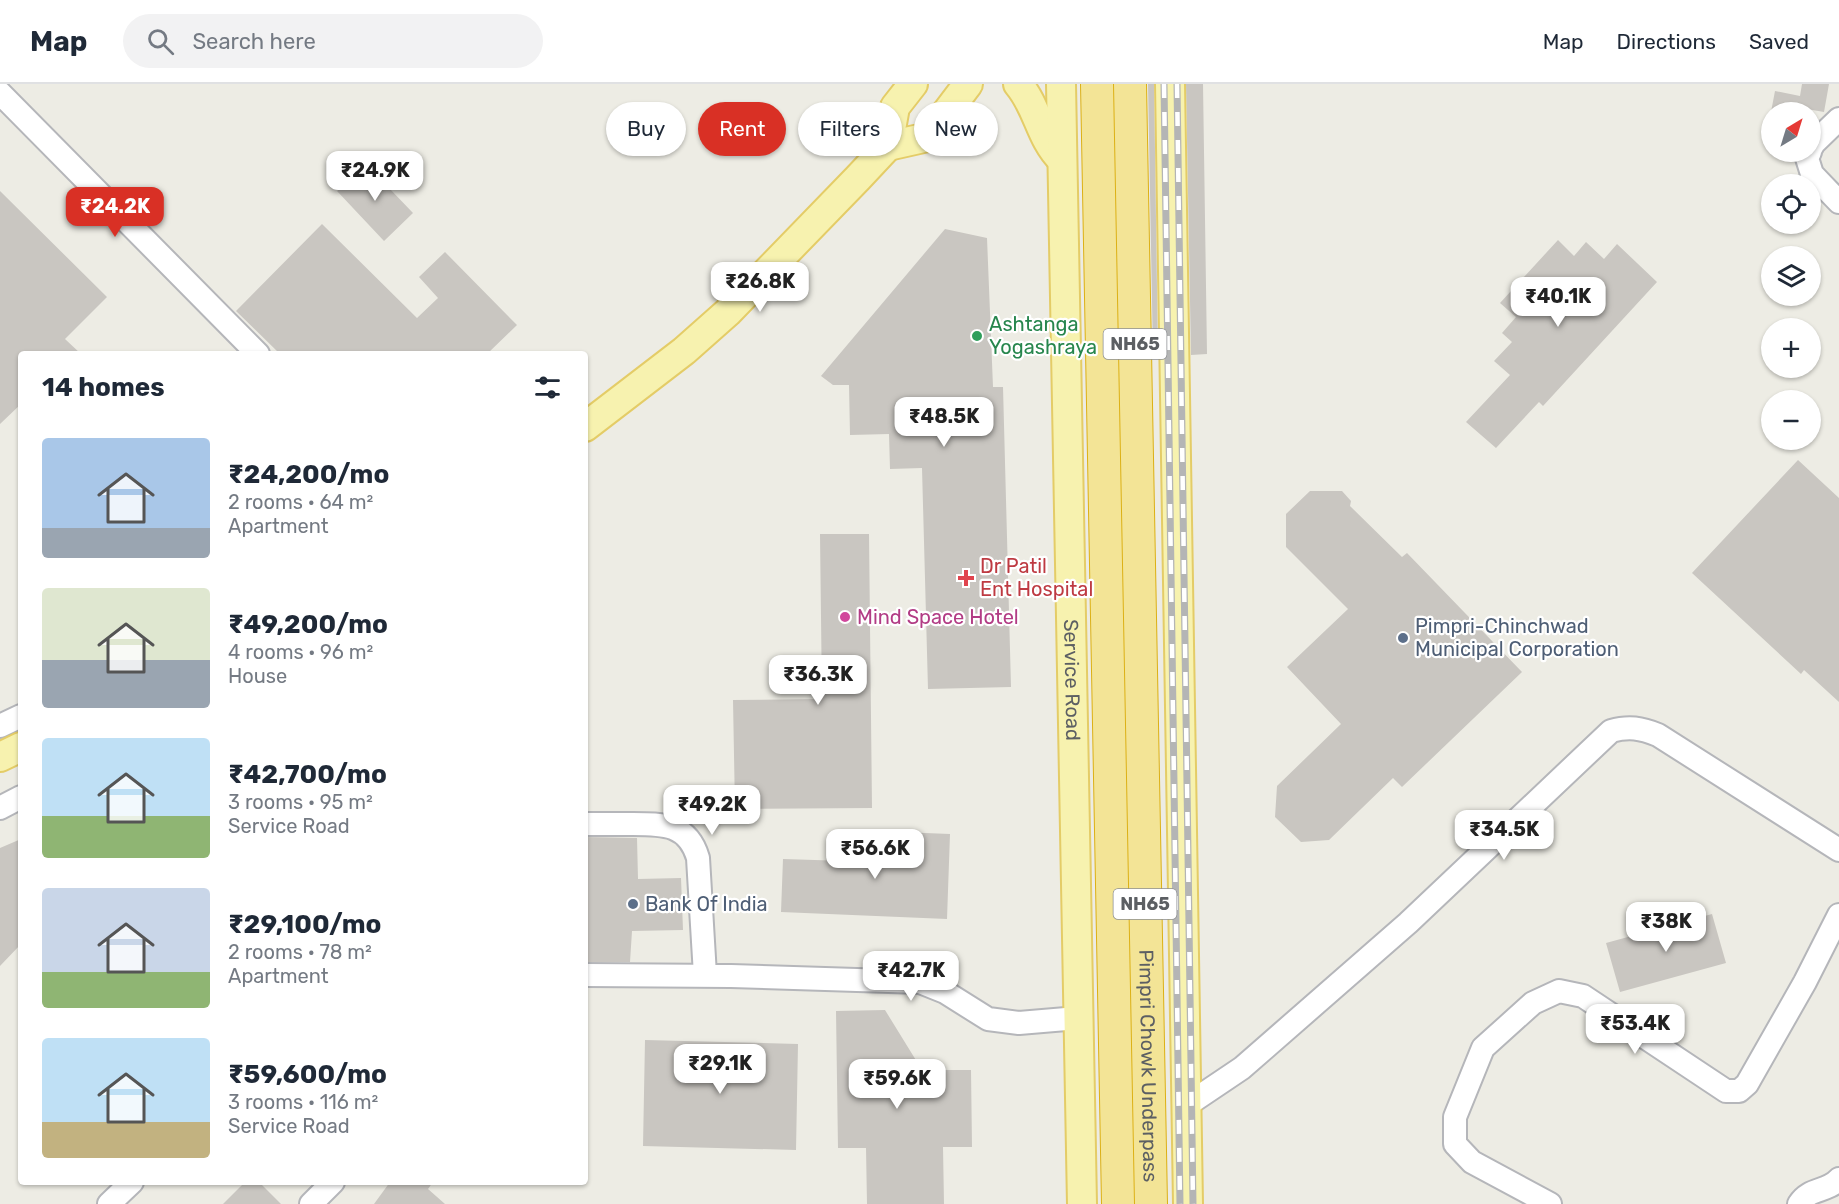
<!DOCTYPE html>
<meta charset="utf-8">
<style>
body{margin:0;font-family:Rubik,sans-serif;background:#f2f2f3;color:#1f2937;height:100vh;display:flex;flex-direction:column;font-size:22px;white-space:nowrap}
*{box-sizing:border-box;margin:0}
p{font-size:20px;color:#747a83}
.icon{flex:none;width:33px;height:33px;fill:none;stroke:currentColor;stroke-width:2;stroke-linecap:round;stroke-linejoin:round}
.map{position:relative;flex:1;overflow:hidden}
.sheet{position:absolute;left:18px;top:267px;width:570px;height:834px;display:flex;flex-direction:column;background:#fff;border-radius:6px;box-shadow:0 2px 4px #0004}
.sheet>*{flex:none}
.guide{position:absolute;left:606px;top:18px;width:570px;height:54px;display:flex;gap:12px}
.needle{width:39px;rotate:38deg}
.controls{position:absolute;left:1761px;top:18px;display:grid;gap:12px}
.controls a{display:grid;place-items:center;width:60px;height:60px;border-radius:50%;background:#fff;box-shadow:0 2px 4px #0004;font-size:30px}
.price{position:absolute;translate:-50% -51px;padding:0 14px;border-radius:12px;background:#fff;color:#222;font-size:20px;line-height:39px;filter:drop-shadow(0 2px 3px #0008)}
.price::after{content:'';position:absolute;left:50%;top:36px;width:18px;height:14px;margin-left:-9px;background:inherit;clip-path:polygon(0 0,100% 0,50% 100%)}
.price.selected{background:#d93025;color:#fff}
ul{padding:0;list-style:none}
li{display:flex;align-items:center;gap:18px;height:150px;padding:0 24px}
li span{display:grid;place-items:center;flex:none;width:168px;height:120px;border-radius:6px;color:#555}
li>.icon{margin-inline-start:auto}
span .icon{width:72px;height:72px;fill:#fffc;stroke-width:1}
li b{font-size:26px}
h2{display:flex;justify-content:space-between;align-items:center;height:72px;padding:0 24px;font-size:26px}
.tag{padding:0 21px;border-radius:27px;background:#fff;box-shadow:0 2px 4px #0004;font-size:21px;line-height:54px}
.tag.selected{background:#d93025;color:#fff}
header{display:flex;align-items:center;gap:36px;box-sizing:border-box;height:84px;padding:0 30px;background:#fff;border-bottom:2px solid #e0e1e3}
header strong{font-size:28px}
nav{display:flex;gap:33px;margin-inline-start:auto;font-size:21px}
.search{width:420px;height:54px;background:#f2f2f3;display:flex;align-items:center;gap:15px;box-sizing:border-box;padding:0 21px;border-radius:33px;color:#747a83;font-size:22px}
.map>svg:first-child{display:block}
.building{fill:#c9c6c1}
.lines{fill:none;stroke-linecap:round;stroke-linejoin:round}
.minor-casing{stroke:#b5b6ba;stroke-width:26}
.major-casing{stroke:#e4cc67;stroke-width:32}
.highway-casing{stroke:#dcb015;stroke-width:34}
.minor{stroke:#fff;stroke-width:22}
.major{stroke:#f7f2af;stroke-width:28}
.highway{stroke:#f3e496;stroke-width:32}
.rail-casing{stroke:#b4b5b5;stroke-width:7}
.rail{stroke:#fff;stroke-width:4.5;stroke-dasharray:14;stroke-linecap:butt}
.leisure-dot{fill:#2e9e5b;stroke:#fff;stroke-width:2}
.health-dot{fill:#e0444e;stroke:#fff;stroke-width:2}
.hotel-dot{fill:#d1479c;stroke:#fff;stroke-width:2}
.service-dot{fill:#5c6f8a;stroke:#fff;stroke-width:2}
.labels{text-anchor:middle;stroke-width:4.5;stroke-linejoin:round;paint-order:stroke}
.shield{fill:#fff;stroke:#8d8f92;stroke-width:1.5}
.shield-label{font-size:18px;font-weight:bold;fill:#5c5f63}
.leisure-label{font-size:20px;fill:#27864d;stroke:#fff;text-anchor:start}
.health-label{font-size:20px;fill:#be3a42;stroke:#fff;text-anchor:start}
.hotel-label{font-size:20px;fill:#b23c85;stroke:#fff;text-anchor:start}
.service-label{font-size:20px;fill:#4e5e75;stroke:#fff;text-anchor:start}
.street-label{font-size:20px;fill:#5c5f63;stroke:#fff}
</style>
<header>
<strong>Map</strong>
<div class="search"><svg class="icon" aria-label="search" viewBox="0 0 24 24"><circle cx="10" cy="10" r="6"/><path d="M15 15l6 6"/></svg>Search here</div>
<nav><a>Map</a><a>Directions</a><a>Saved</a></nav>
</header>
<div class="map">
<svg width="1839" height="1120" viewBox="0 0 1839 1120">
<rect width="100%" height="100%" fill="#edece4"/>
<path class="building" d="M 1148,0 L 1154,0 L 1158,271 L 1153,271 Z
M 1186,0 L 1203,0 L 1207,270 L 1191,271 Z
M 1802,0 L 1829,0 L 1824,28 L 1801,24 L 1800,28 L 1771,28 L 1775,7 L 1800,12 Z
M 366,80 L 413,129 L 384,157 L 337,107 Z
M 0,107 L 107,213 L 65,255 L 81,270 L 21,270 L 21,320 L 0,340 Z
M 322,140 L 417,234 L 438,214 L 419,193 L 445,168 L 517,241 L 487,270 L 280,270 L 236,227 Z
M 945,145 L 987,154 L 993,303 L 1003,303 L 1011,603 L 928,605 L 922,384 L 890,385 L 889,350 L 850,351 L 849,301 L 833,301 L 821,292 Z
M 1558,156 L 1574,172 L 1586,158 L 1604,175 L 1617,160 L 1657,198 L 1543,322 L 1539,318 L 1496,364 L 1466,338 L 1510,291 L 1494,277 L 1512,258 L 1502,249 L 1516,233 L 1500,219 Z
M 1798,376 L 1839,414 L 1839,618 L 1804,586 L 1801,590 L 1692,489 Z
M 1310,407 L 1342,407 L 1351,417 L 1350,422 L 1402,473 L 1407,469 L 1522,588 L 1402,703 L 1393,694 L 1329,756 L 1301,758 L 1275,733 L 1277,702 L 1341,640 L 1287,583 L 1348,525 L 1286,463 L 1286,430 Z
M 820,450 L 869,450 L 872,724 L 735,725 L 733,616 L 822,615 Z
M 875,747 L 950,750 L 947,835 L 781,828 L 783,775 L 846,777 L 847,770 L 875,771 Z
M 585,753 L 637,754 L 638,795 L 681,794 L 683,846 L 632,847 L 630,878 L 585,878 Z
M 21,755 L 21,860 L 0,882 L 0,764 Z
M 1712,830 L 1726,879 L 1620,908 L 1606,859 Z
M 885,926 L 922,986 L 971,986 L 972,1063 L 943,1063 L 944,1120 L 867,1120 L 866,1064 L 838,1064 L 836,927 Z
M 645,956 L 798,960 L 796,1066 L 643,1062 Z
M 245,1098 L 259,1098 L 281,1120 L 223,1120 Z
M 390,1098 L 433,1098 L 428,1105 L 445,1120 L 374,1120 Z"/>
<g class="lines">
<defs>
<path id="minor" d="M 0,9 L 258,270
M 1810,66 L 1814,59 L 1839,35
M 1810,68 L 1807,74 L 1812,90 L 1839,118
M 0,642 L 21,632
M 0,724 L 21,713
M 585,740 C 601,740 617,740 633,740 C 664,740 688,740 698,774 L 705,891
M 585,891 L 731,892 L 920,898 L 945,908 L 988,935 L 1019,939 L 1078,934
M 1187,1021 L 1242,984 L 1408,839 L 1611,647 C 1629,642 1641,644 1658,651 L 1839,766
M 109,1120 L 132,1098
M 311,1120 L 333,1098
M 1550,1120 L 1472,1078 L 1455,1060 L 1455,1033 L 1483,964 L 1533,919 L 1559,907 L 1583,912 L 1726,1007 L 1739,1007 L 1747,1000 L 1805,898 L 1839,831
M 1799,1120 C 1810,1103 1826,1109 1839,1095"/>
<g id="major">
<path d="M 1018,0 C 1038,23 1040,55 1062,76"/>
<path id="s1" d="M 1061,0 L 1082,1120"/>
<path d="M 1170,0 L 1188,1120"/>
<path d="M 888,62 L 928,53 L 968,0"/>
<path d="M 585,343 L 684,267 L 728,228 L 858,94 L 888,62 L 895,23 L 913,0"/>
<path d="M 0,673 L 21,663"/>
</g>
<g id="highway">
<path d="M 1097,0 L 1118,1120"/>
<path id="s2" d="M 1130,0 L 1151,1120"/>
</g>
</defs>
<use href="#minor" class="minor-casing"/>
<use href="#major" class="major-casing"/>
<use href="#highway" class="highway-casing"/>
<use href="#minor" class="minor"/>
<use href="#major" class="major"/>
<use href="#highway" class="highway"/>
<defs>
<path id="rail" d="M 1164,0 L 1180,1120
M 1177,0 L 1193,1120"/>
</defs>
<use href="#rail" class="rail-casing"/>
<use href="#rail" class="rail"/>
</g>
<circle class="leisure-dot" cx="977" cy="252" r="6"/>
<path class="health-dot" d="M963 485h6v6h6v6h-6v6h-6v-6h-6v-6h6z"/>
<circle class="hotel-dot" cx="845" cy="533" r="6"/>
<g class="service-dot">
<circle cx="1403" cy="554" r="6"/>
<circle cx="633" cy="820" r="6"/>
</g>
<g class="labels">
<g class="shield">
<rect x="1103.5" y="245" width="63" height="30" rx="4.5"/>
<rect x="1113.5" y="805" width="63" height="30" rx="4.5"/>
</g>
<g class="shield-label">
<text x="1135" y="266">NH65</text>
<text x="1145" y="826">NH65</text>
</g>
<g class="leisure-label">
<text x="989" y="247">Ashtanga<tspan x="989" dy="23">Yogashraya</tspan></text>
</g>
<g class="health-label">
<text x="980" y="489">Dr Patil<tspan x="980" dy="23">Ent Hospital</tspan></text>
</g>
<g class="hotel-label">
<text x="857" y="540">Mind Space Hotel</text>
</g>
<g class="service-label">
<text x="1415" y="549">Pimpri-Chinchwad<tspan x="1415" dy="23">Municipal Corporation</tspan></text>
<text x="645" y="827">Bank Of India</text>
</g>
<g class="street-label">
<text dy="7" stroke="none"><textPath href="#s1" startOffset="596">Service Road</textPath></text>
<text dy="7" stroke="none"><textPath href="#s2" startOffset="982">Pimpri Chowk Underpass</textPath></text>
</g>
</g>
</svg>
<div class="controls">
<a><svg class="needle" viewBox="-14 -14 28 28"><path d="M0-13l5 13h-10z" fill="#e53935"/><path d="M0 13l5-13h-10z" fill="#747a83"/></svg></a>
<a><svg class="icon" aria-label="locate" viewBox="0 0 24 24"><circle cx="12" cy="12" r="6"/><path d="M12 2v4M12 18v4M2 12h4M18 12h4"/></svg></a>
<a><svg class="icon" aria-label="layers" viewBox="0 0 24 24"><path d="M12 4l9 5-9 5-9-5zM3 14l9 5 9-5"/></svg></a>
<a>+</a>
<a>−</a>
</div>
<b class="price" style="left:375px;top:118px">₹24.9K</b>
<b class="price selected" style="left:115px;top:154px">₹24.2K</b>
<b class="price" style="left:760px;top:229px">₹26.8K</b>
<b class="price" style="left:1558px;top:244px">₹40.1K</b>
<b class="price" style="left:944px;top:364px">₹48.5K</b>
<b class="price" style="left:818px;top:622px">₹36.3K</b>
<b class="price" style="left:712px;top:752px">₹49.2K</b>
<b class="price" style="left:1504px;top:777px">₹34.5K</b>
<b class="price" style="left:875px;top:796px">₹56.6K</b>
<b class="price" style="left:1666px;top:869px">₹38K</b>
<b class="price" style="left:911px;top:918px">₹42.7K</b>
<b class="price" style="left:1635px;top:971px">₹53.4K</b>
<b class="price" style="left:720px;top:1011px">₹29.1K</b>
<b class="price" style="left:897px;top:1026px">₹59.6K</b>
<div class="guide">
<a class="tag">Buy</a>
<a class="tag selected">Rent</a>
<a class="tag">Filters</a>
<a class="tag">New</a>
</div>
<section class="sheet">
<h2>14 homes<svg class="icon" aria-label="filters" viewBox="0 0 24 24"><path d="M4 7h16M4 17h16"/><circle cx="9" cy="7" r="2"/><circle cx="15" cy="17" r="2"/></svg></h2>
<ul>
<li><span style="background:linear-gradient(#a9c7e8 75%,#9aa5b1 0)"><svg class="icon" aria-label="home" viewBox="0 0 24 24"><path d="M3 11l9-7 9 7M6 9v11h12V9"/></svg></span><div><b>₹24,200/mo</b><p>2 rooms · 64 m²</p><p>Apartment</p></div></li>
<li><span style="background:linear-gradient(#dfe7d0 60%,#9aa5b1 0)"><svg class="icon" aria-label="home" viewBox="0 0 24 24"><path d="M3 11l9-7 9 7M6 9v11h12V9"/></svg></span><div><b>₹49,200/mo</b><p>4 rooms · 96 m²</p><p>House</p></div></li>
<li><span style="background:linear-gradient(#bfe0f5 65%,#8fb573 0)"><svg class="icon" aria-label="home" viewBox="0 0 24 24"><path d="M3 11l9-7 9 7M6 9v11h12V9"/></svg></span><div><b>₹42,700/mo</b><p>3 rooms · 95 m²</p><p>Service Road</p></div></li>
<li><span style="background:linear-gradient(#c9d6e8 70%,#8fb573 0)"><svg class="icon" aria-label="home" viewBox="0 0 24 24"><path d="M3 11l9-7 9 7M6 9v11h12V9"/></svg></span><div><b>₹29,100/mo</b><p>2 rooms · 78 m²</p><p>Apartment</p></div></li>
<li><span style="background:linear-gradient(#bfe0f5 70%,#c2b280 0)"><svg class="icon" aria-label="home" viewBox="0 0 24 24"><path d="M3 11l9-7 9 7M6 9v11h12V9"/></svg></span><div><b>₹59,600/mo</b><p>3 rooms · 116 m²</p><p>Service Road</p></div></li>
</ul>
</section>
</div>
